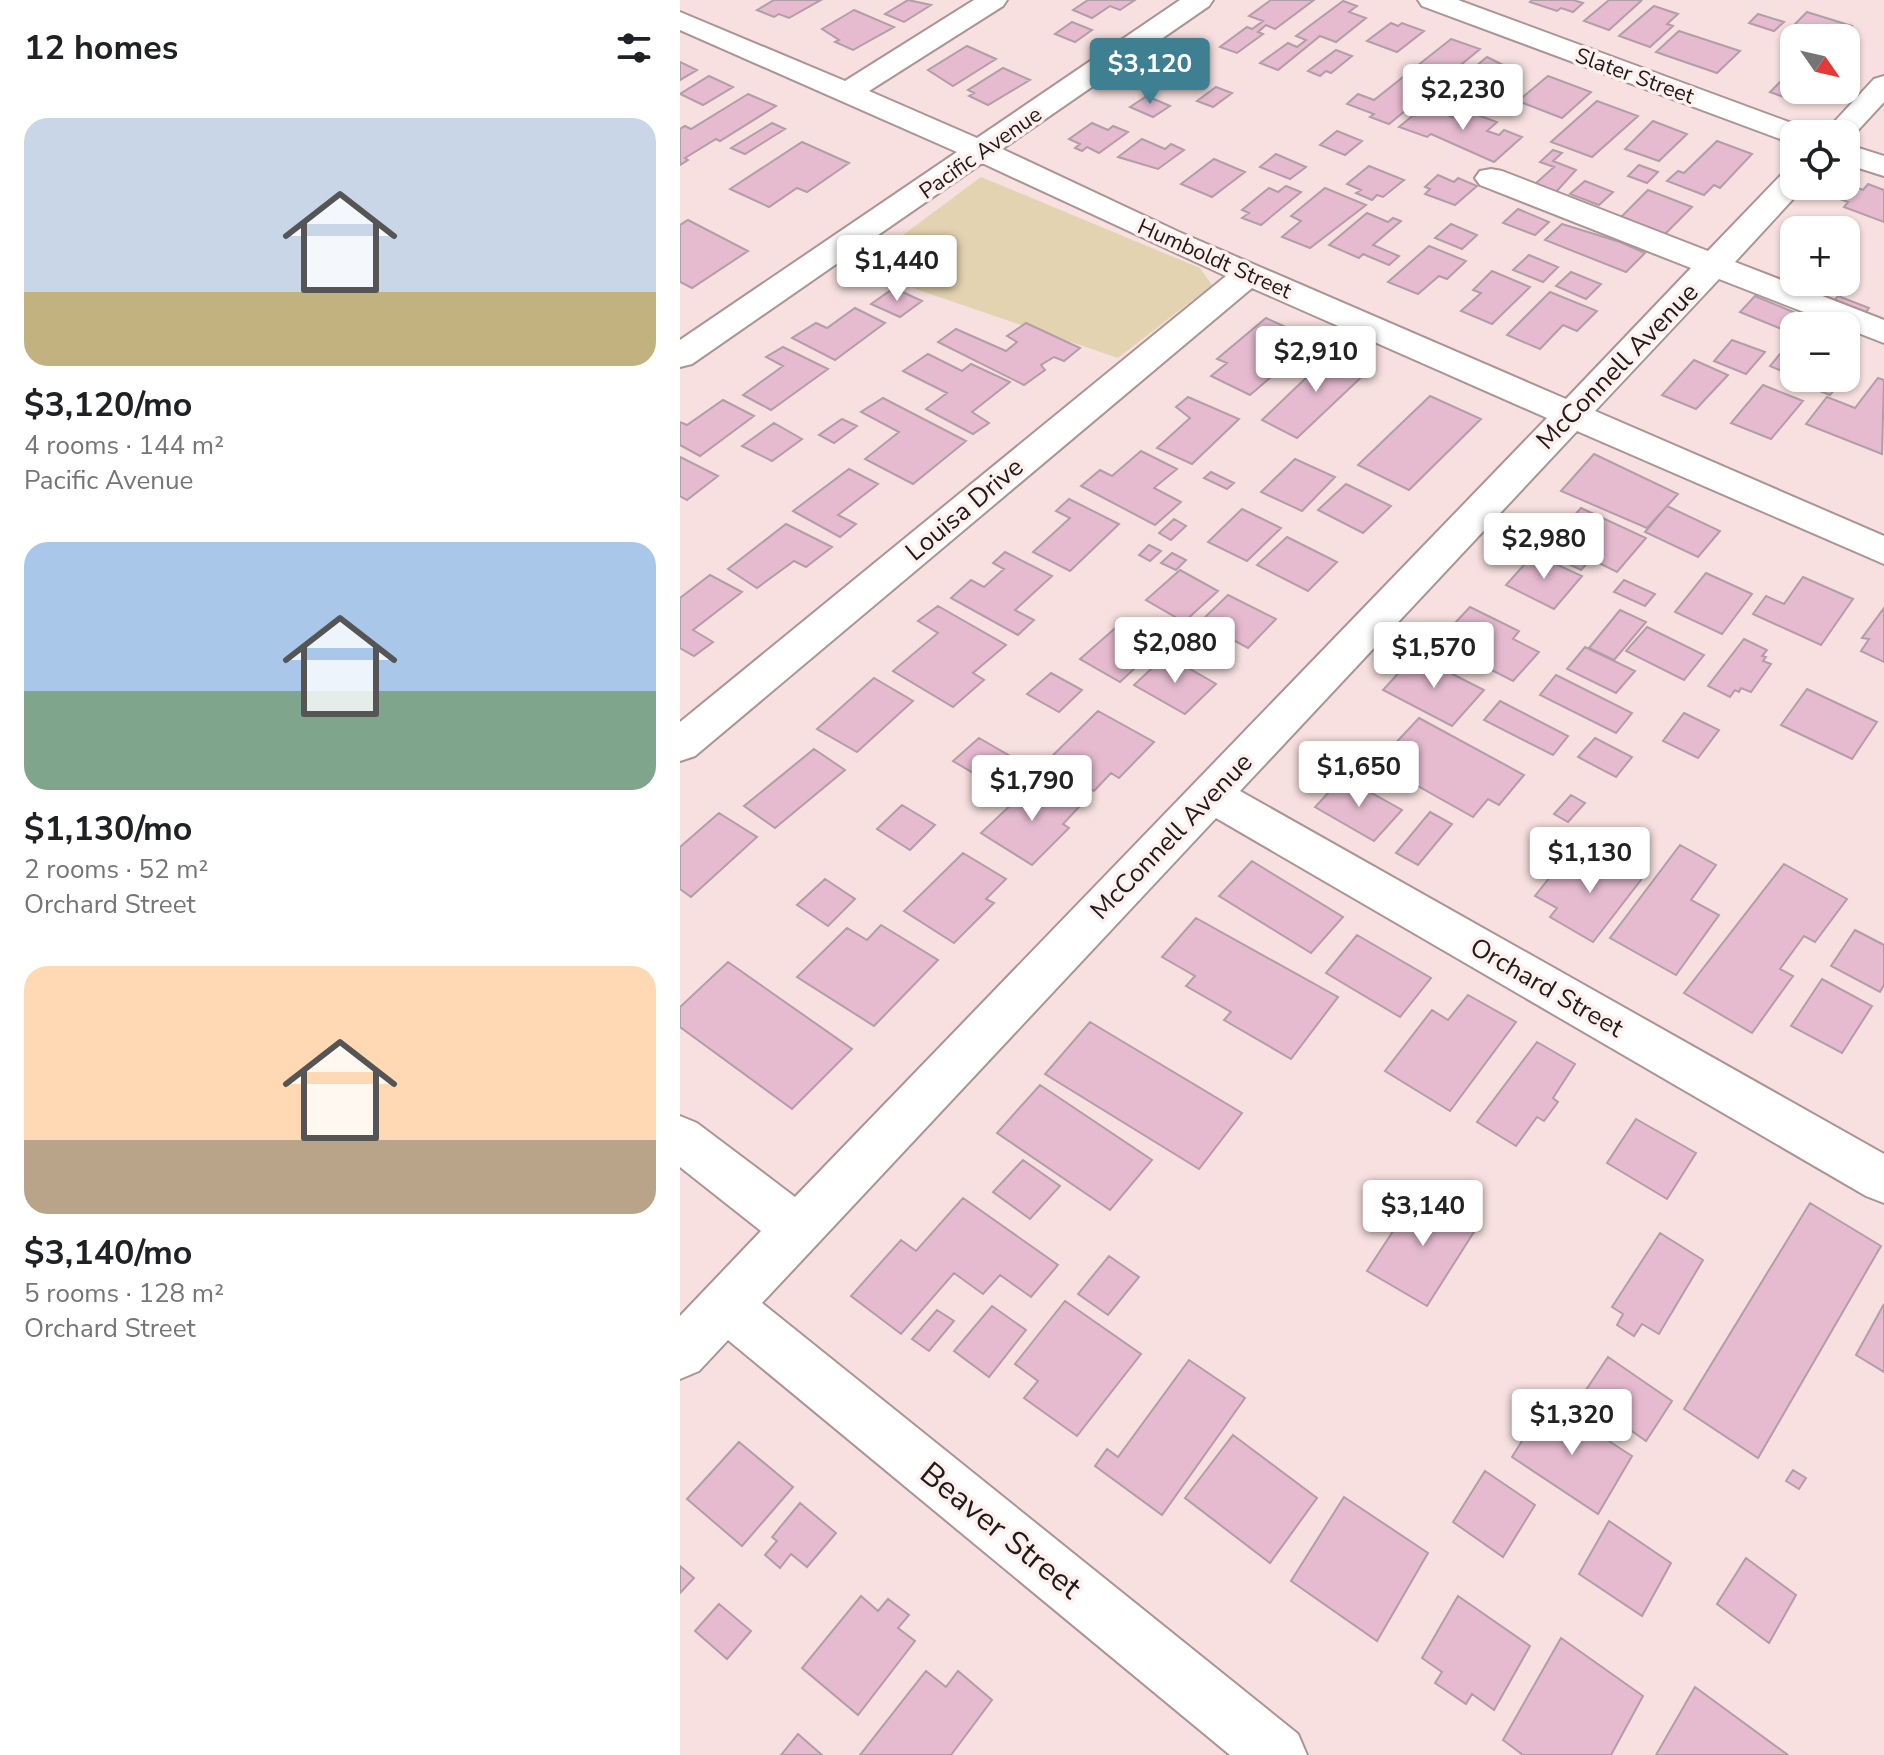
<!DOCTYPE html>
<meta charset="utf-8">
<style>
body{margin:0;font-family:"Nunito Sans",sans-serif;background:#f6f6f6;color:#202124;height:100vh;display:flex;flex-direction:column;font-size:30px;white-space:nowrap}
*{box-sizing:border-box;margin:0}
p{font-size:26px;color:#757577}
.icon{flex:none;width:44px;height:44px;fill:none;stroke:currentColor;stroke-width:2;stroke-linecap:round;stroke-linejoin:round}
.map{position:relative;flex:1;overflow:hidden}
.sheet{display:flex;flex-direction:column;background:#fff;width:680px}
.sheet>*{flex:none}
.needle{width:52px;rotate:124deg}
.fabs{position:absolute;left:1100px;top:24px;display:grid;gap:16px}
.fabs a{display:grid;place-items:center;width:80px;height:80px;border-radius:16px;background:#fff;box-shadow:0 2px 6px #0004;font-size:40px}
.price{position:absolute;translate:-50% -68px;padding:0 18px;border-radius:8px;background:#fff;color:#222;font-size:26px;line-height:52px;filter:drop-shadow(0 2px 4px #0008)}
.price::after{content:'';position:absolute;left:50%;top:48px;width:24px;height:18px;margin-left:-12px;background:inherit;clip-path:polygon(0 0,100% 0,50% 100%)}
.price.on{background:#3f7f92;color:#fff}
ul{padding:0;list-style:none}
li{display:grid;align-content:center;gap:16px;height:424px;padding:0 24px}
li span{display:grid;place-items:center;height:248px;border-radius:24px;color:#555}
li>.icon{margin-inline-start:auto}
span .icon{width:144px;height:144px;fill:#fffc;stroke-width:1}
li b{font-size:34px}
h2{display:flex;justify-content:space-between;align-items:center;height:96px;padding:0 24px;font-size:34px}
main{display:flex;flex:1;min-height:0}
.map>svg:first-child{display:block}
.green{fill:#e4d3b1}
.building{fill:#e6bbd0;stroke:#b19ea7;stroke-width:2}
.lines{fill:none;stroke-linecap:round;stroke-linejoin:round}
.minor-casing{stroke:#aa9494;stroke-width:4}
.minor{fill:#fff;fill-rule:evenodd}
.labels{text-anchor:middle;stroke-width:7;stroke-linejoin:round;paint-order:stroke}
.far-street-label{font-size:22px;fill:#221a1a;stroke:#fef0ef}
.street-label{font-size:26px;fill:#221a1a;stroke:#fef0ef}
.near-street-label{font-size:32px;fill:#221a1a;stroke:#fef0ef}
</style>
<main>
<section class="sheet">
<h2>12 homes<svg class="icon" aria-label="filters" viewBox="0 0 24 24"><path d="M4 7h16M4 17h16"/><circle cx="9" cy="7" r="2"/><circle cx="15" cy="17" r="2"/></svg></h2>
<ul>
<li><span style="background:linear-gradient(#c9d6e8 70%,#c2b280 0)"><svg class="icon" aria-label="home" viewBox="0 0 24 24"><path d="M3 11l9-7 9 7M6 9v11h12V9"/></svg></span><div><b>$3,120/mo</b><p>4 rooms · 144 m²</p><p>Pacific Avenue</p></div></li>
<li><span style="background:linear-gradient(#a9c7e8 60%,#7fa58c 0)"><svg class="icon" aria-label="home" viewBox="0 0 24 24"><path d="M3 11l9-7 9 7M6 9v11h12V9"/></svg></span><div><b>$1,130/mo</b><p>2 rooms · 52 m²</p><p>Orchard Street</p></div></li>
<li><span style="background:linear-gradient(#ffd9b3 70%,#b9a48a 0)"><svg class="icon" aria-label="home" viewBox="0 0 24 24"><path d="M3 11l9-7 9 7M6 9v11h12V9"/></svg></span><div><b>$3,140/mo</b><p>5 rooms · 128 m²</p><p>Orchard Street</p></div></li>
</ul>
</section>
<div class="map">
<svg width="1204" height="1755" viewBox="0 0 1204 1755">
<rect width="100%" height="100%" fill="#f7e0df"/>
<path class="green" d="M 301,177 L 520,268 L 532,285 L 438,358 L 177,269 Z"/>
<path class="building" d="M 94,0 L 141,0 L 109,18 L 99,14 L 94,17 L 77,10 Z
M 228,0 L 251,5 L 224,22 L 205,14 Z
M 408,0 L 455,0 L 440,10 L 430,6 L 412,18 L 393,10 Z
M 591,0 L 634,0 L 595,29 L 586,25 L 578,32 L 583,34 L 557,53 L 540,47 L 567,27 L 572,29 L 583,21 L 569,16 Z
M 852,0 L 893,0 L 903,3 L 893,12 L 881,8 L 877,11 L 850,2 Z
M 929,0 L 957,0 L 961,1 L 929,30 L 904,21 Z
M 663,1 L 677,6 L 669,12 L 686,18 L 656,42 L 640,36 L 598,70 L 580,63 L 608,43 L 617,47 L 626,40 L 616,36 Z
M 974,6 L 998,14 L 987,24 L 993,26 L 970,47 L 939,36 Z
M 174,10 L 214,27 L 173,50 L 155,42 L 159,40 L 142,29 Z
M 1127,12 L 1172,26 L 1165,33 L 1172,35 L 1166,41 L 1166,38 L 1155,38 L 1114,25 Z
M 1078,14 L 1104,22 L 1094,31 L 1069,23 Z
M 392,22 L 412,30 L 395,42 L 375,34 Z
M 711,23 L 718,26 L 722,23 L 744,31 L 717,52 L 687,41 Z
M 999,31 L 1060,51 L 1037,73 L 976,52 Z
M 771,39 L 800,49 L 709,124 L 690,117 L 694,114 L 667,104 L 678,94 L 694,100 Z
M 287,46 L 316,59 L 273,86 L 248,70 Z
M 656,50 L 672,56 L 651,73 L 646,71 L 640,76 L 628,71 Z
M 807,57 L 829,68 L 807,87 L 782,78 Z
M 0,62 L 17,70 L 0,80 Z
M 323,68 L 350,80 L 308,105 L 289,96 L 294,93 L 288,90 Z
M 481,68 L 506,78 L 490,89 L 464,79 Z
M 1114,68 L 1114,90 L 1130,90 L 1118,102 L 1090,92 Z
M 29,76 L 53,87 L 23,105 L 0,94 Z
M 868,76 L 911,92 L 882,118 L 838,101 Z
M 536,87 L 552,93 L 533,107 L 517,101 Z
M 68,94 L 96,106 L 40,141 L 36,139 L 5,158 L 8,160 L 0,165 L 0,129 L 5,126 L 11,129 Z
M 467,96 L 490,106 L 473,117 L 450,107 Z
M 917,101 L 958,116 L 912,157 L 871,142 Z
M 745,106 L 772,117 L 776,113 L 787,117 L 792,113 L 817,122 L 807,131 L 819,135 L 824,130 L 842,137 L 814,162 L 751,134 L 747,137 L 719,127 Z
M 973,121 L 1007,134 L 979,161 L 945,149 Z
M 92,123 L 105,129 L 65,154 L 51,148 Z
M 412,123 L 428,130 L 433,126 L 448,132 L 419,153 L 407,147 L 402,151 L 395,148 L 400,144 L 389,139 Z
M 657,131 L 682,141 L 665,155 L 640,145 Z
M 462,139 L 485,149 L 491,144 L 504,150 L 478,169 L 438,157 Z
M 1037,141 L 1072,154 L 1040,188 L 1034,185 L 1024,195 L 987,181 L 998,171 L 1004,173 Z
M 122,142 L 169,163 L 127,192 L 117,188 L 89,207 L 50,189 Z
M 873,150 L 882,153 L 873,161 L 896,170 L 875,193 L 854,185 L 874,167 L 860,162 Z
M 596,154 L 626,167 L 610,179 L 580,167 Z
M 534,159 L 565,172 L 532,197 L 501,184 Z
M 959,165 L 978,172 L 967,183 L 948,176 Z
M 689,166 L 724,180 L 703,197 L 697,195 L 692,200 L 676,193 L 681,190 L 667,184 Z
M 758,175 L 774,182 L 778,178 L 797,186 L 775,205 L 745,194 L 750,189 L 745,187 Z
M 905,181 L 933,192 L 919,205 L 890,194 Z
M 1188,184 L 1204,190 L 1204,222 L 1164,207 L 1168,202 L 1160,199 L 1172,185 L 1183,190 Z
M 606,186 L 621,192 L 581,225 L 562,218 L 569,213 L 562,210 L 589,188 L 598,192 Z
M 645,188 L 686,205 L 630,248 L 602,237 L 621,221 L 611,216 Z
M 968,190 L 1012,207 L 983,236 L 939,219 Z
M 838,209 L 869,222 L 855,235 L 823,223 Z
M 687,213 L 708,222 L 713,218 L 721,221 L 693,245 L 719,256 L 709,265 L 683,254 L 679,258 L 649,245 Z
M 8,220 L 68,251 L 12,288 L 0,282 L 0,225 Z
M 771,224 L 797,235 L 782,249 L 755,238 Z
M 882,224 L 940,242 L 965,253 L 946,272 L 865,240 Z
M 749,246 L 786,261 L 767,279 L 759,276 L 738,294 L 708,282 Z
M 849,255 L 878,267 L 863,282 L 833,270 Z
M 812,271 L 850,287 L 812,324 L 781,311 L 801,293 L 793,290 Z
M 891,272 L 921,284 L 906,299 L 876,286 Z
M 214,288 L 242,301 L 220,317 L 191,304 Z
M 870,292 L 917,311 L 897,331 L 883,325 L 860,349 L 827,335 Z
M 1075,296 L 1118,314 L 1104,330 L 1060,312 Z
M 1158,296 L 1189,308 L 1183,316 L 1152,304 Z
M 175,308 L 205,323 L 155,360 L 112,338 L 136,323 L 147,328 Z
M 1135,312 L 1175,327 L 1168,336 L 1166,326 L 1143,326 L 1128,320 Z
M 586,318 L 634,340 L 570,395 L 531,376 L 547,363 L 537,359 Z
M 346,323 L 400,348 L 384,361 L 374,357 L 361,365 L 365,370 L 344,385 L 258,342 L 276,329 L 326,351 L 337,342 L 327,336 Z
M 1052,340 L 1085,352 L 1066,374 L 1034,361 Z
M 103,347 L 148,369 L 91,410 L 63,395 L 103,366 L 86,357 Z
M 655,350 L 691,368 L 617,438 L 582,420 Z
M 248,354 L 282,371 L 291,364 L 330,382 L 292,412 L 309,423 L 293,434 L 246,409 L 267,393 L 223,371 Z
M 1100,354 L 1114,359 L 1114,371 L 1111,375 L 1090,366 Z
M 1014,360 L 1048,375 L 1016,409 L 982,395 Z
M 1146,378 L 1164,378 L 1150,395 L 1137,390 Z
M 1198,378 L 1204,380 L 1202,454 L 1126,424 L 1147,397 L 1175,408 Z
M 1083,385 L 1123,401 L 1091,439 L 1051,423 Z
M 750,396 L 801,419 L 729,490 L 678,465 Z
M 508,397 L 559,419 L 512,464 L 477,448 L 510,418 L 496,407 Z
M 203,398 L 286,441 L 233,484 L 185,459 L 219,432 L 181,412 Z
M 43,400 L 74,416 L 20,456 L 0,445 L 0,422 L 7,425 Z
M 162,419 L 177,426 L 154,443 L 139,435 Z
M 94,423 L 122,439 L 92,461 L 62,446 Z
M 461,451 L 497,469 L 474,488 L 501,502 L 475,525 L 401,486 L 420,470 L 432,476 Z
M 914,454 L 998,494 L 967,528 L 881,491 Z
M 0,457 L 38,476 L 7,500 L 0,496 Z
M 615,459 L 655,477 L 622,511 L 581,492 Z
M 169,469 L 198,484 L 158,515 L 176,524 L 160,537 L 113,511 Z
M 531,472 L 554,483 L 547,489 L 524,478 Z
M 666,484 L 711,506 L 683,533 L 638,510 Z
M 389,499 L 439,524 L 390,571 L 353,552 L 390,518 L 376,511 Z
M 987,506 L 1040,531 L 1018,557 L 965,532 Z
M 901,508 L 966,538 L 937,572 L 911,559 L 901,570 L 870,555 L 880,544 L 872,540 Z
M 562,509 L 601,528 L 567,561 L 528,542 Z
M 494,519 L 506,526 L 491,540 L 479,533 Z
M 106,524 L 152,547 L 126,567 L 114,561 L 77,588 L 48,569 Z
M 607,537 L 657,562 L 628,591 L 577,565 Z
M 469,545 L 481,551 L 470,561 L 459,555 Z
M 325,552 L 372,576 L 335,610 L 354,620 L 338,635 L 271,598 L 291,580 L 304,587 L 324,569 L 313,563 Z
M 492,553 L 506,560 L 496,570 L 481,563 Z
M 854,554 L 902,576 L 874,609 L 826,585 Z
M 500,570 L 538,591 L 504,622 L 466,600 Z
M 1026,573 L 1072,594 L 1042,634 L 995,612 Z
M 30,575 L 62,592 L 13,630 L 33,642 L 14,656 L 0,648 L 0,598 Z
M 1123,577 L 1173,599 L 1141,645 L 1073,614 L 1086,596 L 1104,604 Z
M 944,580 L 975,594 L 965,606 L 934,592 Z
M 548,595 L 596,619 L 568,648 L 520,622 Z
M 258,606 L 326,645 L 293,673 L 304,680 L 273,707 L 213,671 L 258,633 L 238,621 Z
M 790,607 L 839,631 L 833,639 L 859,652 L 833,681 L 757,642 Z
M 1204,608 L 1204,662 L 1181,651 L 1189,639 L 1182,638 Z
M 940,610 L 966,622 L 934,660 L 909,648 Z
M 440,624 L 479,646 L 440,682 L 400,659 Z
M 967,627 L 1024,655 L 1004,680 L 946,651 Z
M 1064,639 L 1087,650 L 1082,656 L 1086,657 L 1083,661 L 1091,664 L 1071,692 L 1061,688 L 1059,692 L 1055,690 L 1050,697 L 1028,686 Z
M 905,647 L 955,671 L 936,693 L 887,669 Z
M 486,655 L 536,684 L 505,714 L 454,685 Z
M 735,655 L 804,690 L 772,726 L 703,690 Z
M 371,673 L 402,690 L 379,712 L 347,694 Z
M 876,675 L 952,713 L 936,733 L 860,695 Z
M 194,678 L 233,701 L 177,752 L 137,729 Z
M 1127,689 L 1197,722 L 1172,759 L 1101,725 Z
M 820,701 L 888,736 L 873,755 L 804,720 Z
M 418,711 L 474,742 L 439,778 L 431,773 L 414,791 L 365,763 Z
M 1004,713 L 1039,730 L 1018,758 L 983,741 Z
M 739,718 L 844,775 L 819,805 L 808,799 L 793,817 L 697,763 Z
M 299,738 L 330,756 L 305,780 L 273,761 Z
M 915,738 L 952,757 L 936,777 L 898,757 Z
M 134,749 L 165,770 L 95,828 L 64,806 Z
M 663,777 L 722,810 L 694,841 L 635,807 Z
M 356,781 L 399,807 L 383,824 L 389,828 L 352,865 L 301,833 Z
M 891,795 L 905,803 L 888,822 L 874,814 Z
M 222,805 L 255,825 L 230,850 L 197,829 Z
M 750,812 L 772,824 L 738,865 L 716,853 Z
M 39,813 L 77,837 L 11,897 L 0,889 L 0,847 Z
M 1000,845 L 1036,865 L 1011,900 L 1039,915 L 996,975 L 930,938 Z
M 931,852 L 967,872 L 913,942 L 870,917 L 877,908 L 855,896 L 881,863 L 910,879 Z
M 283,853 L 326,879 L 306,899 L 314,903 L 274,943 L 224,911 Z
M 572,861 L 663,917 L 631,953 L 539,896 Z
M 1104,864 L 1167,899 L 1135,942 L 1124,936 L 1100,969 L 1113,976 L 1072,1033 L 1004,993 Z
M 145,879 L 175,899 L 148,926 L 117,905 Z
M 516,918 L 658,997 L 611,1059 L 544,1020 L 551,1012 L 506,986 L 515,976 L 482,957 Z
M 201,925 L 258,960 L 194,1026 L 117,977 L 167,928 L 187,940 Z
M 1175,930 L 1204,945 L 1204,985 L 1200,992 L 1151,966 Z
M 677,935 L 751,978 L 720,1017 L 646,973 Z
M 48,962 L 172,1049 L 112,1109 L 0,1027 L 0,1007 Z
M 1142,979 L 1192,1006 L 1162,1053 L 1111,1026 Z
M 788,995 L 836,1022 L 770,1111 L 705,1071 L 752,1010 L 768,1020 Z
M 410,1022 L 562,1113 L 519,1169 L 365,1074 Z
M 857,1042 L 895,1064 L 873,1098 L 878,1102 L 864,1121 L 857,1117 L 836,1146 L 797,1122 Z
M 360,1085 L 472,1160 L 430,1210 L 317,1133 Z
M 956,1119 L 1016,1153 L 987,1199 L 927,1163 Z
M 343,1160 L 380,1186 L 350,1219 L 313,1192 Z
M 740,1190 L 799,1224 L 747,1306 L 687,1271 Z
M 283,1198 L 378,1265 L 351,1297 L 320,1275 L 303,1294 L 274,1273 L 221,1334 L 171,1296 L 221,1240 L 236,1251 Z
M 1130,1203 L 1201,1246 L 1078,1458 L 1004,1409 Z
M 980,1233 L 1023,1260 L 979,1334 L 962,1324 L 954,1336 L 937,1325 L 943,1314 L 932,1307 Z
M 429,1256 L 459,1277 L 428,1315 L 398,1294 Z
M 385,1301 L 461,1354 L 397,1436 L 344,1398 L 358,1381 L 335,1364 Z
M 1204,1304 L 1204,1372 L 1176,1355 Z
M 312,1306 L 346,1330 L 309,1377 L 274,1351 Z
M 257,1310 L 274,1321 L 249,1351 L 232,1339 Z
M 928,1357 L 992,1401 L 966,1441 L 902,1396 Z
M 509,1360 L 565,1398 L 482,1515 L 415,1466 L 427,1449 L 438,1457 Z
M 867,1401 L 952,1456 L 918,1514 L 832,1457 Z
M 553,1435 L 637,1498 L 590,1563 L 505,1498 Z
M 59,1442 L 113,1487 L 62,1546 L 7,1499 Z
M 1113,1470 L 1126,1478 L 1119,1489 L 1106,1481 Z
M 805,1471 L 855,1505 L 823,1557 L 773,1522 Z
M 664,1497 L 748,1553 L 697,1641 L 611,1581 Z
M 120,1503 L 156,1533 L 127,1567 L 111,1554 L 100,1568 L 85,1555 L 97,1541 L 92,1537 Z
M 929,1521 L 991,1563 L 962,1616 L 899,1574 Z
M 1066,1558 L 1116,1595 L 1089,1643 L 1037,1604 Z
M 0,1566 L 14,1578 L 0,1593 Z
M 181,1596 L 198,1611 L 208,1599 L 229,1615 L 218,1628 L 235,1641 L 178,1715 L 122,1668 Z
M 778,1596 L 850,1646 L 814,1710 L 792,1694 L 786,1704 L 755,1683 L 762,1672 L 742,1658 Z
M 39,1604 L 71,1631 L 47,1659 L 15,1631 Z
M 881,1638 L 963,1696 L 931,1755 L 843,1755 L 823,1740 Z
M 246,1671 L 266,1687 L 278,1671 L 312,1700 L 271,1755 L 180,1755 Z
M 1015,1687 L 1108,1755 L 976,1755 Z
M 118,1734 L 142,1755 L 101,1755 Z"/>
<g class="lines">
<defs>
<path id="minor" d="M 294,0 L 327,0 L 323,6 L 189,91 L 297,138 L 500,0 L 533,0 L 529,6 L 322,149 L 499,232 L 886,399 L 1011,268 L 800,185 L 795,178 L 800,171 L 811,169 L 822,171 L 1028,251 L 1103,173 L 1114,171 L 1114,186 L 1125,186 L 1055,262 L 1204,320 L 1204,343 L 1039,279 L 915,411 L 1204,536 L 1204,564 L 897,431 L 560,791 L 1204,1154 L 1204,1203 L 1186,1196 L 536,818 L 82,1303 L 618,1734 L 627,1755 L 550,1755 L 48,1340 L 19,1371 L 0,1379 L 0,1316 L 81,1231 L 0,1167 L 0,1116 L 17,1123 L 115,1197 L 867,418 L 572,288 L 15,756 L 0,761 L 0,722 L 546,276 L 302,163 L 12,364 L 0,367 L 0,340 L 277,152 L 0,30 L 0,12 L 165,81 Z
M 738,0 L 778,0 L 1125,128 L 1129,134 L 1114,134 L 1114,143 L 1103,140 L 742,6 Z
M 1204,76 L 1204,102 L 1169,140 L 1166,141 L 1166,134 L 1143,134 L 1194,79 Z
M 1166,144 L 1204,156 L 1204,176 L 1166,164 Z"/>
</defs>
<use href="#minor" class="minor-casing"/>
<use href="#minor" class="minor"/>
</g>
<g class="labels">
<g class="far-street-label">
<text transform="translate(955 75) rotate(20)" y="8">Slater Street</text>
<text transform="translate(300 152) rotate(-35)" y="8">Pacific Avenue</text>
<text transform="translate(535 258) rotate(24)" y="8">Humboldt Street</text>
</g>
<g class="street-label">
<text transform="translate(937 366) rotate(-46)" y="9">McConnell Avenue</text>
<text transform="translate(284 509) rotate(-40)" y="9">Louisa Drive</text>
<text transform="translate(491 836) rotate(-46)" y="9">McConnell Avenue</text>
<text transform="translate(867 987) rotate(30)" y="9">Orchard Street</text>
</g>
<g class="near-street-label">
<text transform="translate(321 1530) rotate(39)" y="11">Beaver Street</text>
</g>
</g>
</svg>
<div class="fabs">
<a><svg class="needle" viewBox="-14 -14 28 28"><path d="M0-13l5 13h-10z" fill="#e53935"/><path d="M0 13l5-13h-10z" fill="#757577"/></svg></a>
<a><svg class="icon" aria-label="locate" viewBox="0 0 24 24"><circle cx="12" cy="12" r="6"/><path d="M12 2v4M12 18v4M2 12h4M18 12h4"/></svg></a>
<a>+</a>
<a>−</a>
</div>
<b class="price on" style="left:470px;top:106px">$3,120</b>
<b class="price" style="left:783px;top:132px">$2,230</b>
<b class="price" style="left:217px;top:303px">$1,440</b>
<b class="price" style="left:636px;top:394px">$2,910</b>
<b class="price" style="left:864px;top:581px">$2,980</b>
<b class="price" style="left:495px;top:685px">$2,080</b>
<b class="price" style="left:754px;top:690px">$1,570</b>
<b class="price" style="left:679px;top:809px">$1,650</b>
<b class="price" style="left:352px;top:823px">$1,790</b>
<b class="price" style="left:910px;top:895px">$1,130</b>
<b class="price" style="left:743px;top:1248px">$3,140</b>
<b class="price" style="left:892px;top:1457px">$1,320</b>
</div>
</main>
